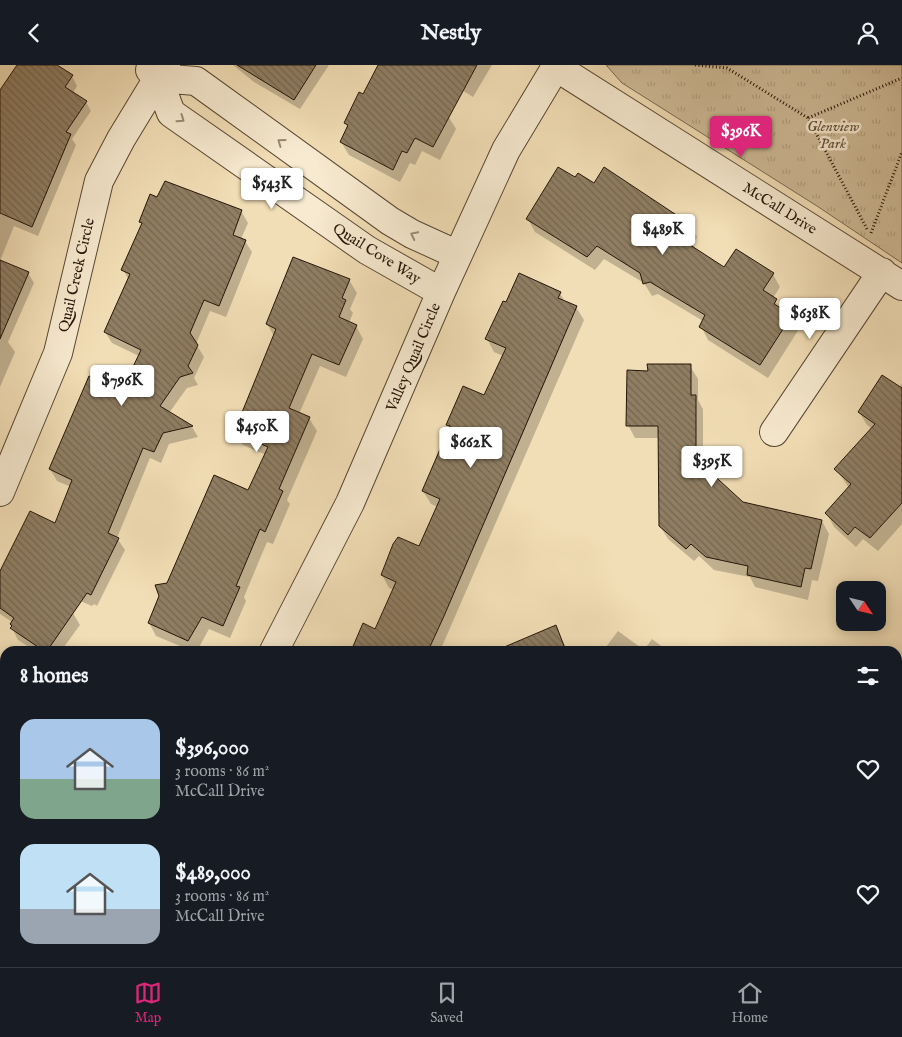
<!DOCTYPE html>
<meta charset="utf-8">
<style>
body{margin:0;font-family:"IM FELL English",serif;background:#242831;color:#f1f3f6;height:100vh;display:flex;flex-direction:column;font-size:19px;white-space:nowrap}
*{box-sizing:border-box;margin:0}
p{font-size:16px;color:#9ea1a6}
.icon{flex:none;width:28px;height:28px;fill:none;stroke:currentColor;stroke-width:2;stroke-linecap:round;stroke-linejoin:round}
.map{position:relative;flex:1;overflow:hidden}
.panel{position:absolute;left:0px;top:581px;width:902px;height:321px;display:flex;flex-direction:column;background:#171b24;border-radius:15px 15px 0 0;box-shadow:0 2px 12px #0003}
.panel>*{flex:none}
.needle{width:32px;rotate:125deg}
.buttons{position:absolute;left:836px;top:516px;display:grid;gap:10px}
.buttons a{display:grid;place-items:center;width:50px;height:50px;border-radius:10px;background:#171b24;box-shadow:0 2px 12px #0003;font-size:25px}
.price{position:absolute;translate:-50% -42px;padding:0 11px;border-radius:5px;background:#fff;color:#222;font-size:16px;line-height:32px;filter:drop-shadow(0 1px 2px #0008)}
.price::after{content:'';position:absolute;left:50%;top:30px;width:15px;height:11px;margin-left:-8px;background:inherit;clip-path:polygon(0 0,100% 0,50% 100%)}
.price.current{background:#db2777;color:#fff}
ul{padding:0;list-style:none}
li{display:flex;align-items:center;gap:15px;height:125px;padding:0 20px}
li span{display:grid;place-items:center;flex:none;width:140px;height:100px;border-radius:15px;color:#555}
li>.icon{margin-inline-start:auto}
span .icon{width:60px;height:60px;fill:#fffc;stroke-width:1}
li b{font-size:21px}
h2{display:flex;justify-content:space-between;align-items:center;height:60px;padding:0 20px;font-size:21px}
header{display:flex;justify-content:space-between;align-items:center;height:65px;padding:0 20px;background:#171b24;font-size:22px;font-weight:800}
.dock{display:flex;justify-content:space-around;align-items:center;height:70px;border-top:1px solid #363941;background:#171b24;font-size:14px;color:#9ea1a6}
.dock a{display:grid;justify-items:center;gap:2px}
.dock .current{color:#db2777}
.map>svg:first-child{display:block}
.grass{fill:url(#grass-tufts);stroke:#7a6851}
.shadow{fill:#0003}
.building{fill:url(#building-back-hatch);stroke:#241509}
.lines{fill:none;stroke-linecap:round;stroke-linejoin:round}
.street-casing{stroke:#584734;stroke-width:30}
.path{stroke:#241509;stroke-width:3;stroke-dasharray:1 2.5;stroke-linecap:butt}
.street{stroke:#f7ead0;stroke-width:28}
.oneway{stroke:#988a76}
.labels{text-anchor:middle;stroke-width:5;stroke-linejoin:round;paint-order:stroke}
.park-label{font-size:15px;font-style:italic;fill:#604f3b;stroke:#f7ead0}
.street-label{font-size:15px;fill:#241509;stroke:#f7ead0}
</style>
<header><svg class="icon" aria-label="back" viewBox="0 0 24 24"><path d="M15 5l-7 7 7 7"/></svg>Nestly<svg class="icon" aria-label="person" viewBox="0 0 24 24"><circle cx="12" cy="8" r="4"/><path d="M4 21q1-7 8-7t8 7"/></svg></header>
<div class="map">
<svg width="902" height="902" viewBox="0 0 902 902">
<defs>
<pattern id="grass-tufts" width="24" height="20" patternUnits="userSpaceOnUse" patternTransform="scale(1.25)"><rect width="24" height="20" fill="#cfbc99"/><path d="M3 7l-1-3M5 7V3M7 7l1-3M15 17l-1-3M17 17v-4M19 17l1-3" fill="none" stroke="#b2a182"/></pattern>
<pattern id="building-back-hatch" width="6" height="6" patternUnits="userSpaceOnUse" patternTransform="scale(1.25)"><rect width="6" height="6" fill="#8f7e63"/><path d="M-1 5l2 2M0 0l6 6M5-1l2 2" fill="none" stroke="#756650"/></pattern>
</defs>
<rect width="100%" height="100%" fill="#f2deb6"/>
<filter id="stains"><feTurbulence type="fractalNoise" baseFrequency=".004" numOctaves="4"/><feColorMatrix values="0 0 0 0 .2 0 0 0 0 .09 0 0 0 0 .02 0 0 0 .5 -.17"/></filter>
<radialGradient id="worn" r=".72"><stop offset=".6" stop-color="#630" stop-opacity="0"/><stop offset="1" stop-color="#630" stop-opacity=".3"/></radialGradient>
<path class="grass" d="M 606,0 L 902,0 L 902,198 L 817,141 L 622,18 Z"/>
<path class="shadow" d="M 18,0 L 55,0 L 72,11 L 77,21 L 73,28 L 86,37 L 91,46 L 72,74 L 76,80 L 38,171 L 14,161 L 0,196 L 0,27 Z
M 329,0 L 300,44 L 254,17 L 233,0 Z
M 422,0 L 492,0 L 473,32 Z
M 364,31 L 448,51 L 456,64 L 440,95 L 422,86 L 415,100 L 410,98 L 400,117 L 349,90 L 341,77 L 348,63 L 345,57 Z
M 576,114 L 689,159 L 697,172 L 691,182 L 725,204 L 773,209 L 780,222 L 773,233 L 782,246 L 791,251 L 799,264 L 768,313 L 708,275 L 701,261 L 703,256 L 658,229 L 652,231 L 644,218 L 604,194 L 595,205 L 535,167 L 528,154 Z
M 158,134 L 241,146 L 248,158 L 241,174 L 245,176 L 252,187 L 226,252 L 210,246 L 196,279 L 204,292 L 194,313 L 198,320 L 187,323 L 169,348 L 192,362 L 198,372 L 169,379 L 161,398 L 150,393 L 117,473 L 125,485 L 97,541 L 94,539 L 92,541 L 43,520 L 73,548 L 80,560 L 61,586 L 35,586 L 18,575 L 12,563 L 12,557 L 0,549 L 0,508 L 55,459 L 71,422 L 57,416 L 50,404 L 123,327 L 139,291 L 112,278 L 105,267 L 129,215 L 123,205 L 142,160 L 140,157 Z
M 294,194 L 349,215 L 357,228 L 350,244 L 353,248 L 349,258 L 356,261 L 363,274 L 346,312 L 320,301 L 299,349 L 309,353 L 317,366 L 287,435 L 290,439 L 273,479 L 267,477 L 244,532 L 246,536 L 230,573 L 209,564 L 197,586 L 192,586 L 156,571 L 149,558 L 168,519 L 249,426 L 266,390 L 243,380 L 235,367 L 274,271 L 267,259 Z
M 0,196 L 28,208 L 34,218 L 8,277 L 15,287 L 0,322 Z
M 560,228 L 565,237 L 576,242 L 584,255 L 440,586 L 352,586 L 364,560 L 376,565 L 394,525 L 389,523 L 382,510 L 420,483 L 438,442 L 431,439 L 423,426 L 450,364 L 448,360 L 485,332 L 503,291 L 494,287 L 487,274 L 507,239 Z
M 690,301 L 698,314 L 698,335 L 703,344 L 703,402 L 743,438 L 822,456 L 829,469 L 818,516 L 812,515 L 808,535 L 755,522 L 750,512 L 714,505 L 699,491 L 694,496 L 668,474 L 660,461 L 660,373 L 635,373 L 628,360 L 649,307 Z
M 902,318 L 902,459 L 878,486 L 863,474 L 856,482 L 834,462 L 827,449 L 849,423 L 836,404 L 872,364 L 867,360 L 859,347 L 899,323 Z
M 555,562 L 568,586 L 516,586 L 530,580 Z
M 618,566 L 644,585 L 652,574 L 668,586 L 603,586 Z
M 900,599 L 902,700 L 899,703 L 898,602 Z
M 5,696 L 5,704 L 2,698 Z
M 902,723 L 902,784 L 898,786 L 898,724 Z
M 252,898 L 257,902 L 235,902 L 235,901 Z
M 566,898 L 665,898 L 663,902 L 563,902 Z"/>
<path class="building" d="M 17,0 L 57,0 L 73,10 L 65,22 L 87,36 L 66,67 L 71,69 L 32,162 L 0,148 L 0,25 Z
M 237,0 L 316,0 L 294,35 Z
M 378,0 L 477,0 L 433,82 L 415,73 L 407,88 L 402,86 L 393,105 L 340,77 L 348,60 L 344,58 L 359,27 L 363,29 Z
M 558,102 L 575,112 L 578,108 L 594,118 L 604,102 L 690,159 L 681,174 L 724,202 L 736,184 L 774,208 L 763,225 L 777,234 L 774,239 L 792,250 L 760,300 L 699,262 L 705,250 L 650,217 L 643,219 L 640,208 L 597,181 L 587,192 L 526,154 Z
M 165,116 L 242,145 L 233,170 L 246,175 L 219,241 L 204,235 L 190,268 L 198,280 L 188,301 L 193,308 L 180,312 L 160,341 L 193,361 L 163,368 L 154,387 L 143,383 L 108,468 L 119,473 L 91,530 L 87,528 L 47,586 L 44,586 L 10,563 L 12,561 L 10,559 L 14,553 L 0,543 L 0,506 L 30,446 L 55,458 L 72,415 L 49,404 L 89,311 L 122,325 L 141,285 L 104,267 L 130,209 L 121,205 L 142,158 L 139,157 L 150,129 L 157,132 Z
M 293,192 L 350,214 L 342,233 L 346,235 L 339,252 L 357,260 L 339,300 L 312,289 L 289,343 L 310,352 L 279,424 L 283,426 L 265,467 L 260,464 L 236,521 L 240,522 L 223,561 L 202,552 L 188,576 L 148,558 L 159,531 L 155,520 L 167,518 L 214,410 L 248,425 L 268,382 L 234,367 L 276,264 L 266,259 Z
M 0,195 L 29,207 L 0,274 Z
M 519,208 L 561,227 L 558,233 L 577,241 L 444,551 L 428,586 L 351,586 L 363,558 L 375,564 L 396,517 L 381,510 L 393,479 L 398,472 L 419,481 L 440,434 L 422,426 L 450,361 L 446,360 L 463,321 L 484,330 L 506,283 L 485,274 L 503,236 L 506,237 Z
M 647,299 L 691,299 L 691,330 L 696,330 L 696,394 L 743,437 L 822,455 L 811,504 L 805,503 L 801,522 L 747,510 L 748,501 L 706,492 L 691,479 L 686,484 L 659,461 L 658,361 L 626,361 L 627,305 L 648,306 Z
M 882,310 L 902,323 L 902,438 L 870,473 L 855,462 L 848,470 L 825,448 L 851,419 L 834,404 L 875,359 L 858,347 Z
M 556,560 L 566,586 L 495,586 Z"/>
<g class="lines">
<defs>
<path id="street" d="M 556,2 L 902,221
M 150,5 L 158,13 L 171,48 L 367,185 L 441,227
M 158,13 L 196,16 L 390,156 L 412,169 L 458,190
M 774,367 L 882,207
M 0,427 L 58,288 L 99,116 L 121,74 L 166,0
M 274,586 L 350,438 L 441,227 L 506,85 L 557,0
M 0,840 L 5,838
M 420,898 L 423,902
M 483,902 L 487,898"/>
</defs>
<use href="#street" class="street-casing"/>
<path class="path" d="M 695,0 L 727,3 L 808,53
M 867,164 L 808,53 L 902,13
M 871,168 L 902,87
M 0,880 L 5,893
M 7,898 L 8,902"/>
<use href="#street" class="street"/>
</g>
<defs><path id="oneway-chevron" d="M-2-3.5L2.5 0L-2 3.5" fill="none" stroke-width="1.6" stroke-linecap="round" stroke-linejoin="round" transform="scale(1.25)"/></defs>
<g class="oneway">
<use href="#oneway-chevron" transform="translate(181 54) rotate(35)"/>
<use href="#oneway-chevron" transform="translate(281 77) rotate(-144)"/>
<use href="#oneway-chevron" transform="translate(414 170) rotate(-154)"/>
</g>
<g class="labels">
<g class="park-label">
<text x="833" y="66">Glenview<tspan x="833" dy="17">Park</tspan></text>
</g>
<g class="street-label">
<text transform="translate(780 143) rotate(32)" y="5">McCall Drive</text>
<text transform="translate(377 188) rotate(32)" y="5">Quail Cove Way</text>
<text transform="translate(76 210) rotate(-77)" y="5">Quail Creek Circle</text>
<text transform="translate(413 292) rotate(-67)" y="5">Valley Quail Circle</text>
</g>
</g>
<rect width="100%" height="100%" filter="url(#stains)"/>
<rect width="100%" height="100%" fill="url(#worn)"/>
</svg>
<div class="buttons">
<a><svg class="needle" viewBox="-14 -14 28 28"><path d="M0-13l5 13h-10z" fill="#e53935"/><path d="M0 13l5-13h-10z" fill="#9ea1a6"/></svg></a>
</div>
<b class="price current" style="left:741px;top:93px">$396K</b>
<b class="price" style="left:272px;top:145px">$543K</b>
<b class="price" style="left:663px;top:191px">$489K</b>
<b class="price" style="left:810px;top:275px">$638K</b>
<b class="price" style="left:122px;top:342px">$796K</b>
<b class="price" style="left:257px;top:388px">$450K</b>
<b class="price" style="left:471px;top:404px">$662K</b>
<b class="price" style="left:712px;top:423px">$395K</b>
<section class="panel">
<h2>8 homes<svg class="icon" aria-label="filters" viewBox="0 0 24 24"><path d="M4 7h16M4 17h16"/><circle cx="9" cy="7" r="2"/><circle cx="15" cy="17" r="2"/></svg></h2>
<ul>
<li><span style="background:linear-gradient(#a9c7e8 60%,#7fa58c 0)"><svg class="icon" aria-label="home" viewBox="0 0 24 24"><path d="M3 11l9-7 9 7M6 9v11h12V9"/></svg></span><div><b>$396,000</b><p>3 rooms · 86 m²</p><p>McCall Drive</p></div><svg class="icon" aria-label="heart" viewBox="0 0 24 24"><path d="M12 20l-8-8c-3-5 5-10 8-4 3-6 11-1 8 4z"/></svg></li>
<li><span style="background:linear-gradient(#bfe0f5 65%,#9aa5b1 0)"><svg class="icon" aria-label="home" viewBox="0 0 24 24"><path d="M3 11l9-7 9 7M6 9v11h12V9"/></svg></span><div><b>$489,000</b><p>3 rooms · 86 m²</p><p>McCall Drive</p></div><svg class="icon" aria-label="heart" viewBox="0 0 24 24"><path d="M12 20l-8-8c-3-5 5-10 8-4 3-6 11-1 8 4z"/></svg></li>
</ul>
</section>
</div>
<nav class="dock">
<a class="current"><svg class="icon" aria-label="map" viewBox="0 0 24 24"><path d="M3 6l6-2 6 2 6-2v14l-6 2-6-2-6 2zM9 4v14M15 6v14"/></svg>Map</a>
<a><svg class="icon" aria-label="saved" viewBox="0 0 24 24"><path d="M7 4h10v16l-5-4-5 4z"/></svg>Saved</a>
<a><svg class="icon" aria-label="home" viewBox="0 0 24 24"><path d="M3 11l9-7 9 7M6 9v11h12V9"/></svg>Home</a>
</nav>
